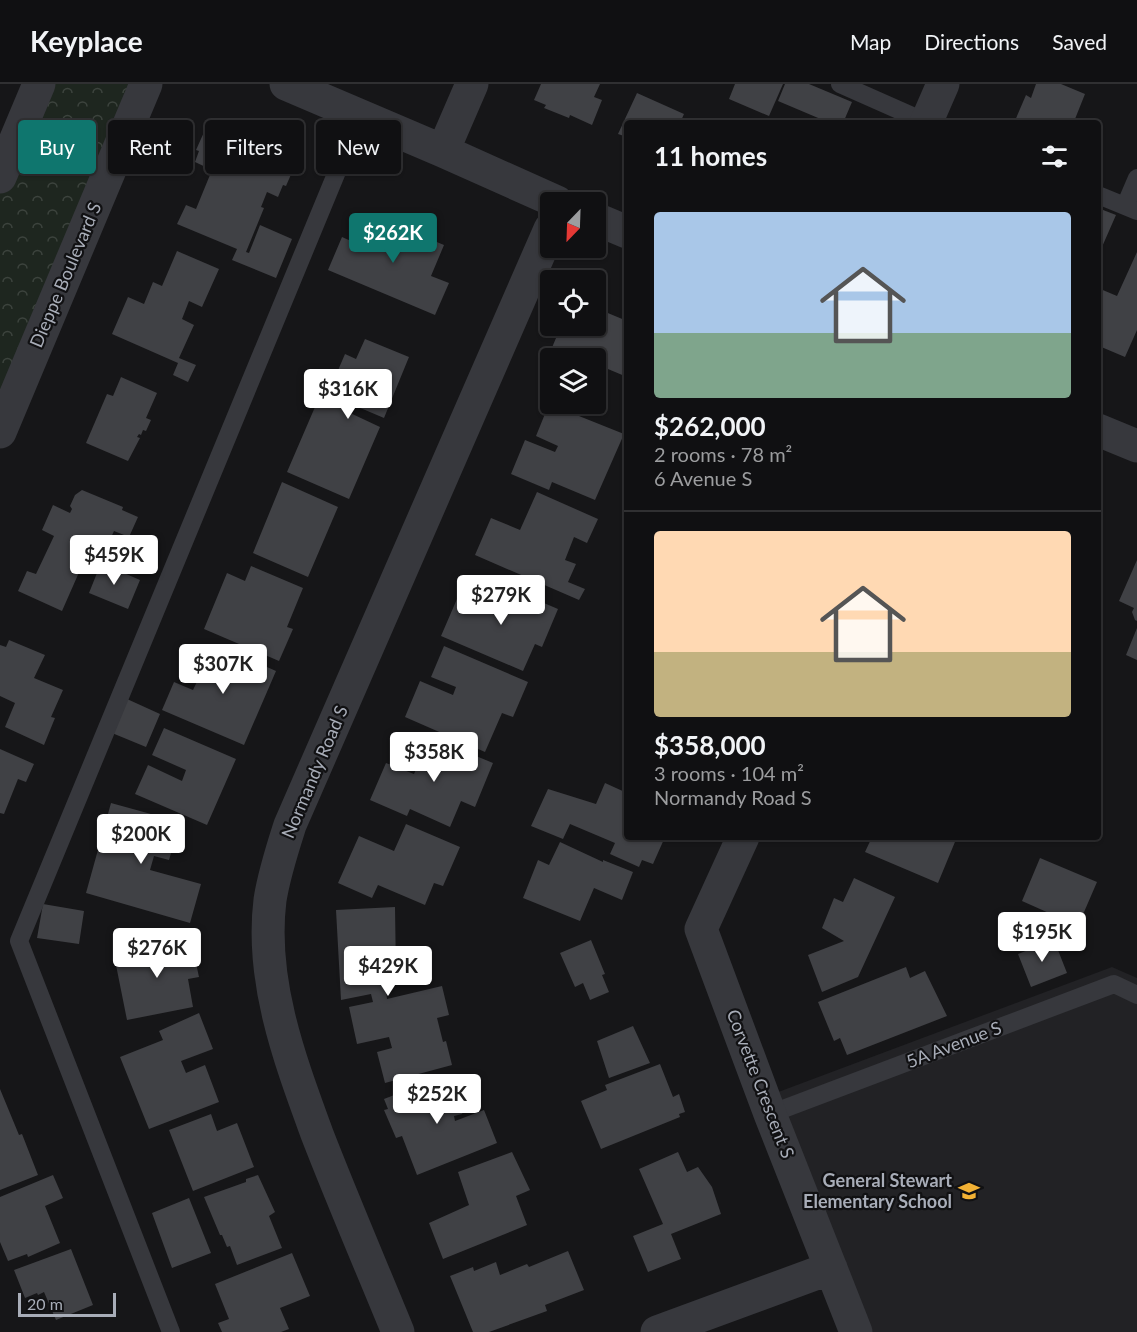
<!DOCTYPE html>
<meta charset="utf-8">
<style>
body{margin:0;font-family:Lato,sans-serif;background:#1e1e20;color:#f1f3f6;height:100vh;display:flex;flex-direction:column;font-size:22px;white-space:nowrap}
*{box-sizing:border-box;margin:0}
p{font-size:20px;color:#9c9d9f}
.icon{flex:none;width:33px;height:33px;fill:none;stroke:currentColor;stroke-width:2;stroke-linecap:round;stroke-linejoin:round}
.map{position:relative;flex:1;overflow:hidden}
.side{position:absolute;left:624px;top:36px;width:477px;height:720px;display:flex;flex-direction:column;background:#101012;border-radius:6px;box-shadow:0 2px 4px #0004,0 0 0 2px #303032}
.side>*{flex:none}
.guide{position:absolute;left:18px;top:36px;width:516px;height:54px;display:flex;gap:12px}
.needle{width:39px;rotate:203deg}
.fabs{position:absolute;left:540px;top:108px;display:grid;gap:12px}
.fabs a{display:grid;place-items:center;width:66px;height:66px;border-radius:6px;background:#101012;box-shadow:0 2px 4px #0004,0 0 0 2px #303032;font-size:30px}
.scale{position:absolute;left:18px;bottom:15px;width:98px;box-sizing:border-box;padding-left:6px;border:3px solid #a8adb8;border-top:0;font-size:16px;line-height:21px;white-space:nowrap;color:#a8adb8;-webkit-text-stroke:4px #111113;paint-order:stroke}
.price{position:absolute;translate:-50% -51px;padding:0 14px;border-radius:6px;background:#fff;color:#222;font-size:20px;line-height:39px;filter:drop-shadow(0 2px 3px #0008)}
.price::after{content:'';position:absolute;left:50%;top:36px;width:18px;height:14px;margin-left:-9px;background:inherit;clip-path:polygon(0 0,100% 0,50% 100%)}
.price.active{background:#0f766e;color:#fff}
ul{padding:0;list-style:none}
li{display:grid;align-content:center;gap:12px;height:318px;padding:0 30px}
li+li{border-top:2px solid #303032}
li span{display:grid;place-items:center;height:186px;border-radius:6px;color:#555}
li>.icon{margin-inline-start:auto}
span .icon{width:108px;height:108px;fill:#fffc;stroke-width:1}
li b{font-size:26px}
h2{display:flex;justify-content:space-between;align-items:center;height:72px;padding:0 30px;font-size:26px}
.tag{padding:0 21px;border-radius:6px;background:#101012;box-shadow:0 2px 4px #0004,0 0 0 2px #303032;font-size:21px;line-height:54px}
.tag.active{background:#0f766e;color:#fff}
header{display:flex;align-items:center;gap:36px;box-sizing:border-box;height:84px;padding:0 30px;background:#101012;border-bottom:2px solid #303032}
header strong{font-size:28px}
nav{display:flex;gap:33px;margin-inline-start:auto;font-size:21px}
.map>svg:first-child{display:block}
.built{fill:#222225}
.forest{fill:url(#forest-crowns)}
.building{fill:#404145}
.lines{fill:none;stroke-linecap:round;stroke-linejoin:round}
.lane{stroke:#37383d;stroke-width:18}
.street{stroke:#37383d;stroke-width:33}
.labels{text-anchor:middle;stroke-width:4.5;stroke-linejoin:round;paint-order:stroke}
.street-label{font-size:18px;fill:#a8adb8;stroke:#111113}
.poi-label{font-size:18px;font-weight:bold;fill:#a8adb8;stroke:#111113;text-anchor:end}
</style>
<header>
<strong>Keyplace</strong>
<nav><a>Map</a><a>Directions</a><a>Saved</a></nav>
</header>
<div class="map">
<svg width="1137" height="1248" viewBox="0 0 1137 1248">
<defs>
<pattern id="forest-crowns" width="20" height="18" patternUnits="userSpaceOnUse" patternTransform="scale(1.5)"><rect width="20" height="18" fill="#1e261f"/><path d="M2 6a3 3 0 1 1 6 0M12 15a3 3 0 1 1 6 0" fill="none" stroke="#3c433d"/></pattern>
</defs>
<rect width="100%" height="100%" fill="#161618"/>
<path class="built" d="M 1112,883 L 1137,894 L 1137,1248 L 856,1248 L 765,1013 Z"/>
<path class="forest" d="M 39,0 L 146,0 L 0,348 L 0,93 Z"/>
<path class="building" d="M 541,0 L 600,0 L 594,13 L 602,16 L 592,41 L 570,31 L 569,34 L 544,24 L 546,21 L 534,16 Z
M 735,0 L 783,0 L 769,32 L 729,15 Z
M 785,0 L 809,0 L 852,18 L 843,39 L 830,39 L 778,17 Z
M 1036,0 L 1061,0 L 1085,10 L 1075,35 L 1085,39 L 1014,39 L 1026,11 L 1031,14 Z
M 637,9 L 684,30 L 680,39 L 627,39 L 627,53 L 618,50 Z
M 213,36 L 299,72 L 286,102 L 283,101 L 278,113 L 267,108 L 261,123 L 264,124 L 246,168 L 249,169 L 260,141 L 292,155 L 276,194 L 232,176 L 237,165 L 177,140 L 186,121 L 196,125 L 212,86 L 195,78 L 199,67 L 196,66 L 205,46 L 208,47 Z
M 1098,124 L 1116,131 L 1098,172 Z
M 372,131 L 444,161 L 431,192 L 449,199 L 435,231 L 328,186 L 342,153 L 360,161 Z
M 177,167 L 219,185 L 202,223 L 189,217 L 182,235 L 194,241 L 179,274 L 196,281 L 188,298 L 173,291 L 178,279 L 112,250 L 128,213 L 144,220 L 153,198 L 162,202 Z
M 1137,168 L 1137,246 L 1125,273 L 1099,262 L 1101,256 L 1098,254 L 1098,204 L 1117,212 Z
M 603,227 L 627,237 L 627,293 L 596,280 L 596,274 L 571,274 L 551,266 L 561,242 L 596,242 L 596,238 L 598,239 Z
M 365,255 L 409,273 L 384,334 L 351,320 L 348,328 L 380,343 L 349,415 L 287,388 L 318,316 L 332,322 L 335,315 L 327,312 L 345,270 L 356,275 Z
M 121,293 L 157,309 L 146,334 L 151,336 L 146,347 L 143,346 L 141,351 L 139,350 L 137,353 L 140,354 L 128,377 L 86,359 L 107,310 L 113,312 Z
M 549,320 L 624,350 L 595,416 L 552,398 L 549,406 L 511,390 L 525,356 L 555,368 L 558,362 L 536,352 Z
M 282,398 L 338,423 L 308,493 L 253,469 Z
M 82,406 L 123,423 L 122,426 L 138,433 L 129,453 L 114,447 L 102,473 L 88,468 L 62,527 L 18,507 L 27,487 L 36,490 L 54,452 L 42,446 L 53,421 L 70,429 L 72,425 L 70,422 L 75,411 Z
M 537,408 L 598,435 L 587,459 L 574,453 L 565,476 L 576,480 L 568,498 L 585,505 L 579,516 L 475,471 L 491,434 L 520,446 Z
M 1137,476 L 1137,537 L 1135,536 L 1132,528 L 1134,524 L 1119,517 Z
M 101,479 L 140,496 L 128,525 L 89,509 Z
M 251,482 L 303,504 L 287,543 L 293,545 L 279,577 L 204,545 L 227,489 L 245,497 Z
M 499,500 L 558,525 L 542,563 L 535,560 L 523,587 L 441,552 L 460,508 L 490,521 Z
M 1137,544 L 1137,576 L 1126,571 Z
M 9,556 L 45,571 L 34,594 L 63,606 L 51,633 L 55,634 L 44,661 L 5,643 L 15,619 L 0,612 L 0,561 L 6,563 Z
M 215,560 L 276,587 L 244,661 L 162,626 L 174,598 L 193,606 Z
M 444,562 L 528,598 L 513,633 L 502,629 L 485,668 L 405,633 L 420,597 L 453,611 L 456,603 L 431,593 Z
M 127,615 L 160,630 L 146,663 L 112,649 Z
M 164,644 L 236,675 L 207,741 L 135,710 L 148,681 L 182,697 L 186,686 L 152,671 Z
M 430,653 L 493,679 L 475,723 L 461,717 L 450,743 L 410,725 L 407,732 L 370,716 L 386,679 L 414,690 Z
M 0,665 L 34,680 L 26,698 L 18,695 L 4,730 L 0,729 Z
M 605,699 L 627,709 L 627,753 L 665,753 L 653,780 L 642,776 L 639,783 L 610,770 L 615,759 L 570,740 L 563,755 L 531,742 L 548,705 L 596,720 Z
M 111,719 L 180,738 L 169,776 L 154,772 L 150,786 L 201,800 L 190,839 L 86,809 Z
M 406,740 L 460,763 L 443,802 L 434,799 L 425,821 L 378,801 L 372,814 L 338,799 L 359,752 L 394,767 Z
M 872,753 L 957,753 L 938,799 L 865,768 Z
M 560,758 L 603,778 L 603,776 L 633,788 L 622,816 L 594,804 L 580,837 L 523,814 L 538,776 L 549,781 Z
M 1040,774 L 1097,798 L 1078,842 L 1022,817 Z
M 854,794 L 895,813 L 858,893 L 822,908 L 808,871 L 844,857 L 822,844 L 834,814 L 843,818 Z
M 43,820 L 84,827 L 79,860 L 37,854 Z
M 395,823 L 396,891 L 388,892 L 386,906 L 387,915 L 442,902 L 449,931 L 437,934 L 443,958 L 446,957 L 452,981 L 385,999 L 377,968 L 392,964 L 389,953 L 357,960 L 349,923 L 373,918 L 371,910 L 341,916 L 336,826 Z
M 191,856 L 199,893 L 188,895 L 193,923 L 127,936 L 114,871 L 153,866 L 153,863 Z
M 591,856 L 605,890 L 602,891 L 609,908 L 590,916 L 583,899 L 575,903 L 560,869 Z
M 1054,856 L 1067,889 L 1031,903 L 1018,870 Z
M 906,883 L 910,894 L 925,887 L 947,932 L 847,971 L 840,954 L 834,957 L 818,918 Z
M 199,929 L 213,965 L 181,977 L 186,989 L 205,981 L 219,1018 L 149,1045 L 120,973 L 163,956 L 159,947 Z
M 633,942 L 650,979 L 609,994 L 597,957 Z
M 660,980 L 673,1013 L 679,1010 L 685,1028 L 679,1030 L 680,1033 L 601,1065 L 581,1017 L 607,1006 L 605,1001 Z
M 438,994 L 441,1004 L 451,1000 L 462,1005 L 467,1019 L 462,1030 L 454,1032 L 455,1037 L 484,1026 L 497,1059 L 417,1091 L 402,1052 L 396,1054 L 384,1026 L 388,1025 L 384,1015 Z
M 0,1005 L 19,1051 L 22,1050 L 38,1091 L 0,1106 Z
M 211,1030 L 217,1047 L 237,1039 L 254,1083 L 193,1107 L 169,1046 Z
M 512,1068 L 530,1106 L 516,1112 L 527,1141 L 443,1175 L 429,1139 L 469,1121 L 458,1088 Z
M 678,1068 L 687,1088 L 698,1083 L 712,1103 L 721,1130 L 671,1150 L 681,1175 L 648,1188 L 633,1152 L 663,1140 L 639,1085 Z
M 53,1091 L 63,1114 L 45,1122 L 60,1159 L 28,1173 L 27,1170 L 8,1177 L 0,1158 L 0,1113 Z
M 258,1091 L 275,1128 L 269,1132 L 282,1164 L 237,1181 L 230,1162 L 227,1163 L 222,1151 L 220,1151 L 204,1113 L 246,1098 L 246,1095 Z
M 189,1114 L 211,1169 L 172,1184 L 152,1129 Z
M 71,1165 L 93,1221 L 56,1236 L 44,1208 L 38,1211 L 37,1209 L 25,1214 L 14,1186 Z
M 568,1167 L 584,1206 L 545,1221 L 547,1227 L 489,1248 L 473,1248 L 450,1192 L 473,1183 L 474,1187 L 496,1178 L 500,1191 L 527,1180 L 529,1183 Z
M 292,1169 L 310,1212 L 280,1224 L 289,1245 L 281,1248 L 222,1248 L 218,1239 L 229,1235 L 215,1200 Z"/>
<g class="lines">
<path class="lane" d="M 840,0 L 928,39
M 1098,111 L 1137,127
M 1125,122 L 1137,94
M 770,1030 L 1114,900 L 1137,911
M 171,1248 L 19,857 L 360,32"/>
<path class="street" d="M 286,0 L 443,67 L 557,118
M 926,39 L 943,0
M 443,67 L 472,0
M 0,93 L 39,0
M 596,135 L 627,148
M 1098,346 L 1137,362
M 0,348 L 146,0
M 743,753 L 701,845 L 770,1030 L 856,1248
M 398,1248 C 371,1182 343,1117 317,1050 C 290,976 260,897 270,816 C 274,790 282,766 290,741 L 550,145
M 657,1248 L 831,1184"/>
</g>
<defs>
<symbol id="school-bare" viewBox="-9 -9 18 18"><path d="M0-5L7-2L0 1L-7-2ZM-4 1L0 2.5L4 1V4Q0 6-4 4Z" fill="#f2b134" stroke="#111113" stroke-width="2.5" paint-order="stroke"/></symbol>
</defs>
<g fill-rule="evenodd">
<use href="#school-bare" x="954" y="1092" width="30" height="30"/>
</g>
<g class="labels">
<g class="street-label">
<text transform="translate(66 191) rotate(-67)" y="6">Dieppe Boulevard S</text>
<text transform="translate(315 688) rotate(-67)" y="6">Normandy Road S</text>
<text transform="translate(954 961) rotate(-21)" y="6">5A Avenue S</text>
<text transform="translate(760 1000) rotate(69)" y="6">Corvette Crescent S</text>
</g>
<g class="poi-label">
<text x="952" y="1103">General Stewart<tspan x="952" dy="21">Elementary School</tspan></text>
</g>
</g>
</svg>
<div class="fabs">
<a><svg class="needle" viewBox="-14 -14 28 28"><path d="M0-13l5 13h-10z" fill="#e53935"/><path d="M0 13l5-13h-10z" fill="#9c9d9f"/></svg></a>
<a><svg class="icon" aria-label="locate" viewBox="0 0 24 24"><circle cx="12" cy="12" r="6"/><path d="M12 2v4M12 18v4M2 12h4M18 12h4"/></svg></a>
<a><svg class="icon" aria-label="layers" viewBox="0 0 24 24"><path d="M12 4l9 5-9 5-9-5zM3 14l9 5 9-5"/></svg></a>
</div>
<div class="scale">20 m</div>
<b class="price active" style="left:393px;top:180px">$262K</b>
<b class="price" style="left:348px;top:336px">$316K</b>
<b class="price" style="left:114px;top:502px">$459K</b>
<b class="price" style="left:501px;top:542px">$279K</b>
<b class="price" style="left:223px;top:611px">$307K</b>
<b class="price" style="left:434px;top:699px">$358K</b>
<b class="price" style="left:141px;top:781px">$200K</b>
<b class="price" style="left:1042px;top:879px">$195K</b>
<b class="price" style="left:157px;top:895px">$276K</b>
<b class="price" style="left:388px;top:913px">$429K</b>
<b class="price" style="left:437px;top:1041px">$252K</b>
<div class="guide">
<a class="tag active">Buy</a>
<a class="tag">Rent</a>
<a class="tag">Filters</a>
<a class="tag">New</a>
</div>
<section class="side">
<h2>11 homes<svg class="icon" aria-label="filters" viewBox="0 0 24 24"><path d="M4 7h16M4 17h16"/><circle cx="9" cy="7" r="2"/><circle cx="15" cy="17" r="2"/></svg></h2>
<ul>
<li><span style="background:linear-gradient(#a9c7e8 65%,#7fa58c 0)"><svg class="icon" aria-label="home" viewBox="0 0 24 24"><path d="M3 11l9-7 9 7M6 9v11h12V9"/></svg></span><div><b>$262,000</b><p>2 rooms · 78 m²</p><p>6 Avenue S</p></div></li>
<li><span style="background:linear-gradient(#ffd9b3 65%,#c2b280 0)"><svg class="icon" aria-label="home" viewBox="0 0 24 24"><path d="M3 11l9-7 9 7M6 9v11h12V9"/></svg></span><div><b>$358,000</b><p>3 rooms · 104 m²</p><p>Normandy Road S</p></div></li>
</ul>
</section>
</div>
